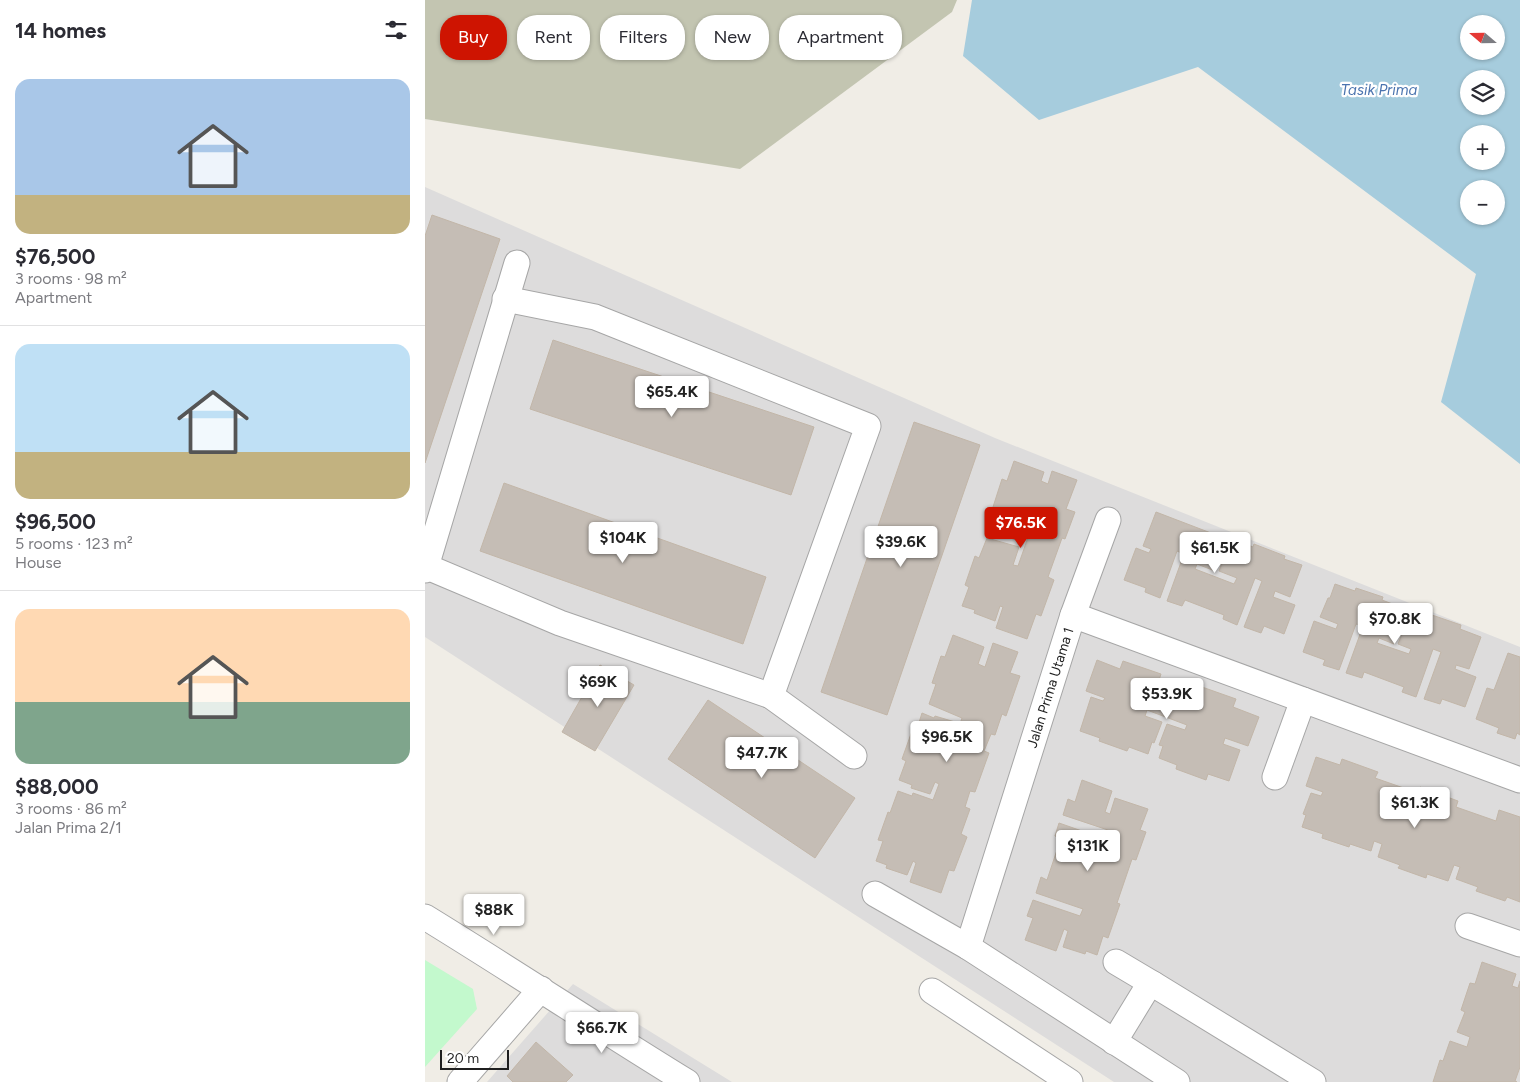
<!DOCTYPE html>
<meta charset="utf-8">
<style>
body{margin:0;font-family:Figtree,sans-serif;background:#f2f2f3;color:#2b2b33;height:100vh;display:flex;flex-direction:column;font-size:19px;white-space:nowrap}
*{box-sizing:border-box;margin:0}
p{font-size:16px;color:#7c7c81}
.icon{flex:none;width:28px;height:28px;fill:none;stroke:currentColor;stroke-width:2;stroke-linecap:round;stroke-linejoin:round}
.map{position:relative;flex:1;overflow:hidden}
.side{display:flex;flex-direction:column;background:#fff;width:425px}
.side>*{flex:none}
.top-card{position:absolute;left:15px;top:15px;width:475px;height:45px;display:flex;gap:10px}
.needle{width:32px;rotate:290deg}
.tools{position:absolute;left:1035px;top:15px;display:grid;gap:10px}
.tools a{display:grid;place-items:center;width:45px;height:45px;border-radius:50%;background:#fff;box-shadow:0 1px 4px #0004;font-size:25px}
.scale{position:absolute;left:15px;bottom:12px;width:69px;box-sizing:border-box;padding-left:5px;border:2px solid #1f1f1f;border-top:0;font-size:14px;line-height:18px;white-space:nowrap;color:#1f1f1f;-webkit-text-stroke:4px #fff;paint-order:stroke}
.price{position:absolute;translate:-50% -42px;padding:0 11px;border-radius:5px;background:#fff;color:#222;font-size:16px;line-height:32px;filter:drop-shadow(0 1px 2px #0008)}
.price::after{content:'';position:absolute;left:50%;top:30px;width:15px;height:11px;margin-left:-8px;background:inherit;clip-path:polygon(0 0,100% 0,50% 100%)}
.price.on{background:#ce1401;color:#fff}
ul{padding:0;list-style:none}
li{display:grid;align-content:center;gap:10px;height:265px;padding:0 15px}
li+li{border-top:1px solid #e1e1e2}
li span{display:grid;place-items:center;height:155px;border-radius:15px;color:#555}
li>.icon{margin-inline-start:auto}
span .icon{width:90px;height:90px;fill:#fffc;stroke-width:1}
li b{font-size:21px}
h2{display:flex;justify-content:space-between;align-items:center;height:60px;padding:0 15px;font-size:21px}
.pill{padding:0 18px;border-radius:20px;background:#fff;box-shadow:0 1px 4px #0004;font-size:18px;line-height:45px}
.pill.on{background:#ce1401;color:#fff}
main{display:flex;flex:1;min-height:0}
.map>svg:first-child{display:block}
.residential{fill:#dddcdc}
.construction{fill:#c3c5b1}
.park{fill:#c3f9cd}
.water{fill:#a6ccdd;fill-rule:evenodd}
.building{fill:#c5bdb5;stroke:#c2b6a8}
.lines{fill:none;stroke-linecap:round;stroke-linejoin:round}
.minor-casing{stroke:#a6a6a6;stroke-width:27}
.minor{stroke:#fff;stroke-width:25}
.labels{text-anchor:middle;stroke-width:4.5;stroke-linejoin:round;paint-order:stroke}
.street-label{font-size:14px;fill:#1f1f1f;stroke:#fff}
.water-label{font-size:15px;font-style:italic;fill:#4b74af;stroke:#fff}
</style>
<main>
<section class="side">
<h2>14 homes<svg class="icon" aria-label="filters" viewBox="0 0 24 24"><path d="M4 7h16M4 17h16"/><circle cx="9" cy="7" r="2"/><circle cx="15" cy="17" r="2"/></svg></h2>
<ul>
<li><span style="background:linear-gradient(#a9c7e8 75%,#c2b280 0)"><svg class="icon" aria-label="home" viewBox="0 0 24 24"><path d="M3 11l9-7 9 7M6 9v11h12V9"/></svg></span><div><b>$76,500</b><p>3 rooms · 98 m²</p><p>Apartment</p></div></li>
<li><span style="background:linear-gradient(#bfe0f5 70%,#c2b280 0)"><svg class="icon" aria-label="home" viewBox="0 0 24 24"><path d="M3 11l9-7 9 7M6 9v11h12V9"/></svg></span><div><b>$96,500</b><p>5 rooms · 123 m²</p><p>House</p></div></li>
<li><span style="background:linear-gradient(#ffd9b3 60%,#7fa58c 0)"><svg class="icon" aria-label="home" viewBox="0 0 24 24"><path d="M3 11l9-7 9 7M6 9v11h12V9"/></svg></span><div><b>$88,000</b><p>3 rooms · 86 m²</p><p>Jalan Prima 2/1</p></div></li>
</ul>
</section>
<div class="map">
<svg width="1095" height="1082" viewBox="0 0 1095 1082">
<rect width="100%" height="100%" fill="#f0ede6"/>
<path class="residential" d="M 0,187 L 570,438 L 1095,647 L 1095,1082 L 689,1082 L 0,637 Z
M 148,984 L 307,1082 L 62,1082 Z"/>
<path class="construction" d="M 0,0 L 532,0 L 527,12 L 315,169 L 0,119 Z"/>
<path class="park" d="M 0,960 L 48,989 L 52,1009 L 0,1067 Z"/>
<path class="water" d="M 547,0 L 1095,0 L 1095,464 L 1016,402 L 1051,274 L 773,67 L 614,120 L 538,56 ZM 1044,24 L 1071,24 L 1071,51 L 1044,51 ZM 1044,79 L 1071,79 L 1071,106 L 1044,106 ZM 1044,134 L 1071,134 L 1071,161 L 1044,161 ZM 1044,189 L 1071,189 L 1071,216 L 1044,216 Z"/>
<path class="building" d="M 7,215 L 75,239 L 0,463 L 0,236 Z
M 128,340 L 389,427 L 366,495 L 105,409 Z
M 489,422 L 555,445 L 462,715 L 396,692 Z
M 589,461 L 619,472 L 616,481 L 623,484 L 627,471 L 652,480 L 641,509 L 650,512 L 640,539 L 637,538 L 623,577 L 629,580 L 616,616 L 611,614 L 602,639 L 571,628 L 578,607 L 575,606 L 570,621 L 549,613 L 550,610 L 537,606 L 544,587 L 540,585 L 550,556 L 554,558 L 562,538 L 594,547 L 588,565 L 593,566 L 606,529 L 602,528 L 597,542 L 577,535 L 578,533 L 564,528 L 571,508 L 568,507 L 577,479 L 582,481 Z
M 79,483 L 341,577 L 318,644 L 55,551 Z
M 731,512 L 799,538 L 795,549 L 797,550 L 790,571 L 772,564 L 770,569 L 809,584 L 812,578 L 794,571 L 801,552 L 805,554 L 810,540 L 828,547 L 829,544 L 860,556 L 859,559 L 877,565 L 865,597 L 850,591 L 848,597 L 870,605 L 859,634 L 839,626 L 836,633 L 819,627 L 837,581 L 830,578 L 812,625 L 798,619 L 799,615 L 760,600 L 757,606 L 742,601 L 759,554 L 752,551 L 735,598 L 720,592 L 721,588 L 699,580 L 711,548 L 724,553 L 726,549 L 718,546 Z
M 910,584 L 930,591 L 931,588 L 958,597 L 957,600 L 978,608 L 973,621 L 976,623 L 969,644 L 954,638 L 952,643 L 984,654 L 986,649 L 973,644 L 981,624 L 983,625 L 988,612 L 1006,619 L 1007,615 L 1036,625 L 1035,629 L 1056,637 L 1044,669 L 1031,665 L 1030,669 L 1051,677 L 1040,707 L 1017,699 L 1015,704 L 999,699 L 1016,652 L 1008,649 L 991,697 L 977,692 L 979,687 L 939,672 L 937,678 L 921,673 L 938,626 L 931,624 L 914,670 L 898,665 L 900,660 L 878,652 L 889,621 L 911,629 L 913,624 L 895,617 L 903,598 L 905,598 Z
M 528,635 L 559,647 L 553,664 L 560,667 L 568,643 L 593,652 L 585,673 L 595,676 L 581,716 L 577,714 L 570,735 L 566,734 L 559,751 L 564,753 L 550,792 L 545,791 L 540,807 L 545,809 L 536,834 L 542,837 L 529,871 L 524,870 L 516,893 L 485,882 L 491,863 L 488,861 L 482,875 L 461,868 L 462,865 L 451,861 L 458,841 L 453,840 L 463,812 L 465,813 L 473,791 L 487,796 L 488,793 L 508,800 L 514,784 L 510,782 L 505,794 L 486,788 L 487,785 L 474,780 L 481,761 L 477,759 L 487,731 L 491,732 L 497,713 L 509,718 L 510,716 L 530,722 L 526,733 L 531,735 L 537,718 L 504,704 L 511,684 L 507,683 L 516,656 L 520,657 Z
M 1083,653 L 1095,657 L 1095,735 L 1092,733 L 1090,739 L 1072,733 L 1074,728 L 1051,719 L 1062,688 L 1069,690 Z
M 672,660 L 695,669 L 698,661 L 736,674 L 734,680 L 774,695 L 777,687 L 811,699 L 808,707 L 834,717 L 823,746 L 800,738 L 798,744 L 815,750 L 804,781 L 783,774 L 781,780 L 751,769 L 752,765 L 734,758 L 738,746 L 734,745 L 742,724 L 760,730 L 762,725 L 722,710 L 720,716 L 737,722 L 729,743 L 727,742 L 723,754 L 704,747 L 702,751 L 674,741 L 675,738 L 655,731 L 666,697 L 678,701 L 680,698 L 661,691 Z
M 175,665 L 209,685 L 170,751 L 137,732 Z
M 283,700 L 430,798 L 390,858 L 243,759 Z
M 891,757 L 915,765 L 917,759 L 953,772 L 950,778 L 993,793 L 995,787 L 1033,801 L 1031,807 L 1071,821 L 1074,810 L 1095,817 L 1095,902 L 1082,897 L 1080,901 L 1051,891 L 1053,887 L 1031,879 L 1035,867 L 1029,865 L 1023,881 L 1002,874 L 1001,878 L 973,868 L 975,865 L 953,857 L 957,844 L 949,841 L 946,851 L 925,844 L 924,847 L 897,838 L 898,834 L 877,827 L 881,815 L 878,814 L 886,793 L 896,796 L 898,792 L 881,786 Z
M 657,780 L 687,791 L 680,812 L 685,814 L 690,798 L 723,809 L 715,830 L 721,832 L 711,860 L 707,859 L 692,903 L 695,904 L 683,938 L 678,936 L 672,955 L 661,951 L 660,954 L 638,947 L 643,931 L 639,929 L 631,951 L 600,940 L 608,918 L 602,916 L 608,900 L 655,916 L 658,909 L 611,893 L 616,877 L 622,880 L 636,838 L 630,836 L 634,823 L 680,839 L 683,830 L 638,815 L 643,799 L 650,802 Z
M 1057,962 L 1091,974 L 1087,986 L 1093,988 L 1095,981 L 1095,1067 L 1090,1081 L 1092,1082 L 1008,1082 L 1015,1060 L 1018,1061 L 1025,1041 L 1042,1047 L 1045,1037 L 1032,1032 L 1040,1012 L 1036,1010 L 1045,983 L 1050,984 Z
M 111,1042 L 148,1075 L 141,1082 L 88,1082 L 82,1076 Z"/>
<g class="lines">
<defs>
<g id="minor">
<path d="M 80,299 L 170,317 L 443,426 L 346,696"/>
<path d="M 0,566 L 135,623 L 346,696 L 429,756"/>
<path d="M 0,570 L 92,263"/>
<path d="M 648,615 L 683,520"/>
<path d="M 850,777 L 878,700"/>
<path d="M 450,894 L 543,947"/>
<path d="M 0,917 C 88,971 174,1028 262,1082"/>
<path d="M 1043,926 L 1095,944"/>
<path d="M 691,962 L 728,984"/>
<path d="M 507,991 L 645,1082"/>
<path d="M 689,1042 L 722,988 L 728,984 L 888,1082"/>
<path d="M 35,1082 L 116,989"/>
<path id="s1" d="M 752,1082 L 543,947 L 648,615 L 1095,780"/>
</g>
</defs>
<use href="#minor" class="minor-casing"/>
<use href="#minor" class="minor"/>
</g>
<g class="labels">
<g class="street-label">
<text dy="5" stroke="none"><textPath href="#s1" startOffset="521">Jalan Prima Utama 1</textPath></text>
</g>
<g class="water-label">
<text x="954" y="95">Tasik Prima</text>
</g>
</g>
</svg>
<div class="tools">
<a><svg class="needle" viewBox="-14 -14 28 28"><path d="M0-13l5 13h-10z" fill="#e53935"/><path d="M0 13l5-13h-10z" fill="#7c7c81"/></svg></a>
<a><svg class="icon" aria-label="layers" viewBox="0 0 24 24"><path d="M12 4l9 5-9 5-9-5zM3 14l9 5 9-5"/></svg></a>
<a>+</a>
<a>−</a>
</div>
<div class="scale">20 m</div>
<b class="price" style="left:247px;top:418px">$65.4K</b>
<b class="price on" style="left:596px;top:549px">$76.5K</b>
<b class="price" style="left:198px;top:564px">$104K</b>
<b class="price" style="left:476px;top:568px">$39.6K</b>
<b class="price" style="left:790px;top:574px">$61.5K</b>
<b class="price" style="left:970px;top:645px">$70.8K</b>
<b class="price" style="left:173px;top:708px">$69K</b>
<b class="price" style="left:742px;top:720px">$53.9K</b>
<b class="price" style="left:522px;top:763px">$96.5K</b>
<b class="price" style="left:337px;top:779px">$47.7K</b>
<b class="price" style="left:990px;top:829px">$61.3K</b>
<b class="price" style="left:663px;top:872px">$131K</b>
<b class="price" style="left:69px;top:936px">$88K</b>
<b class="price" style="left:177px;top:1054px">$66.7K</b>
<div class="top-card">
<a class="pill on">Buy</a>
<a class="pill">Rent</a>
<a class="pill">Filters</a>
<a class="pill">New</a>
<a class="pill">Apartment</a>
</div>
</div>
</main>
